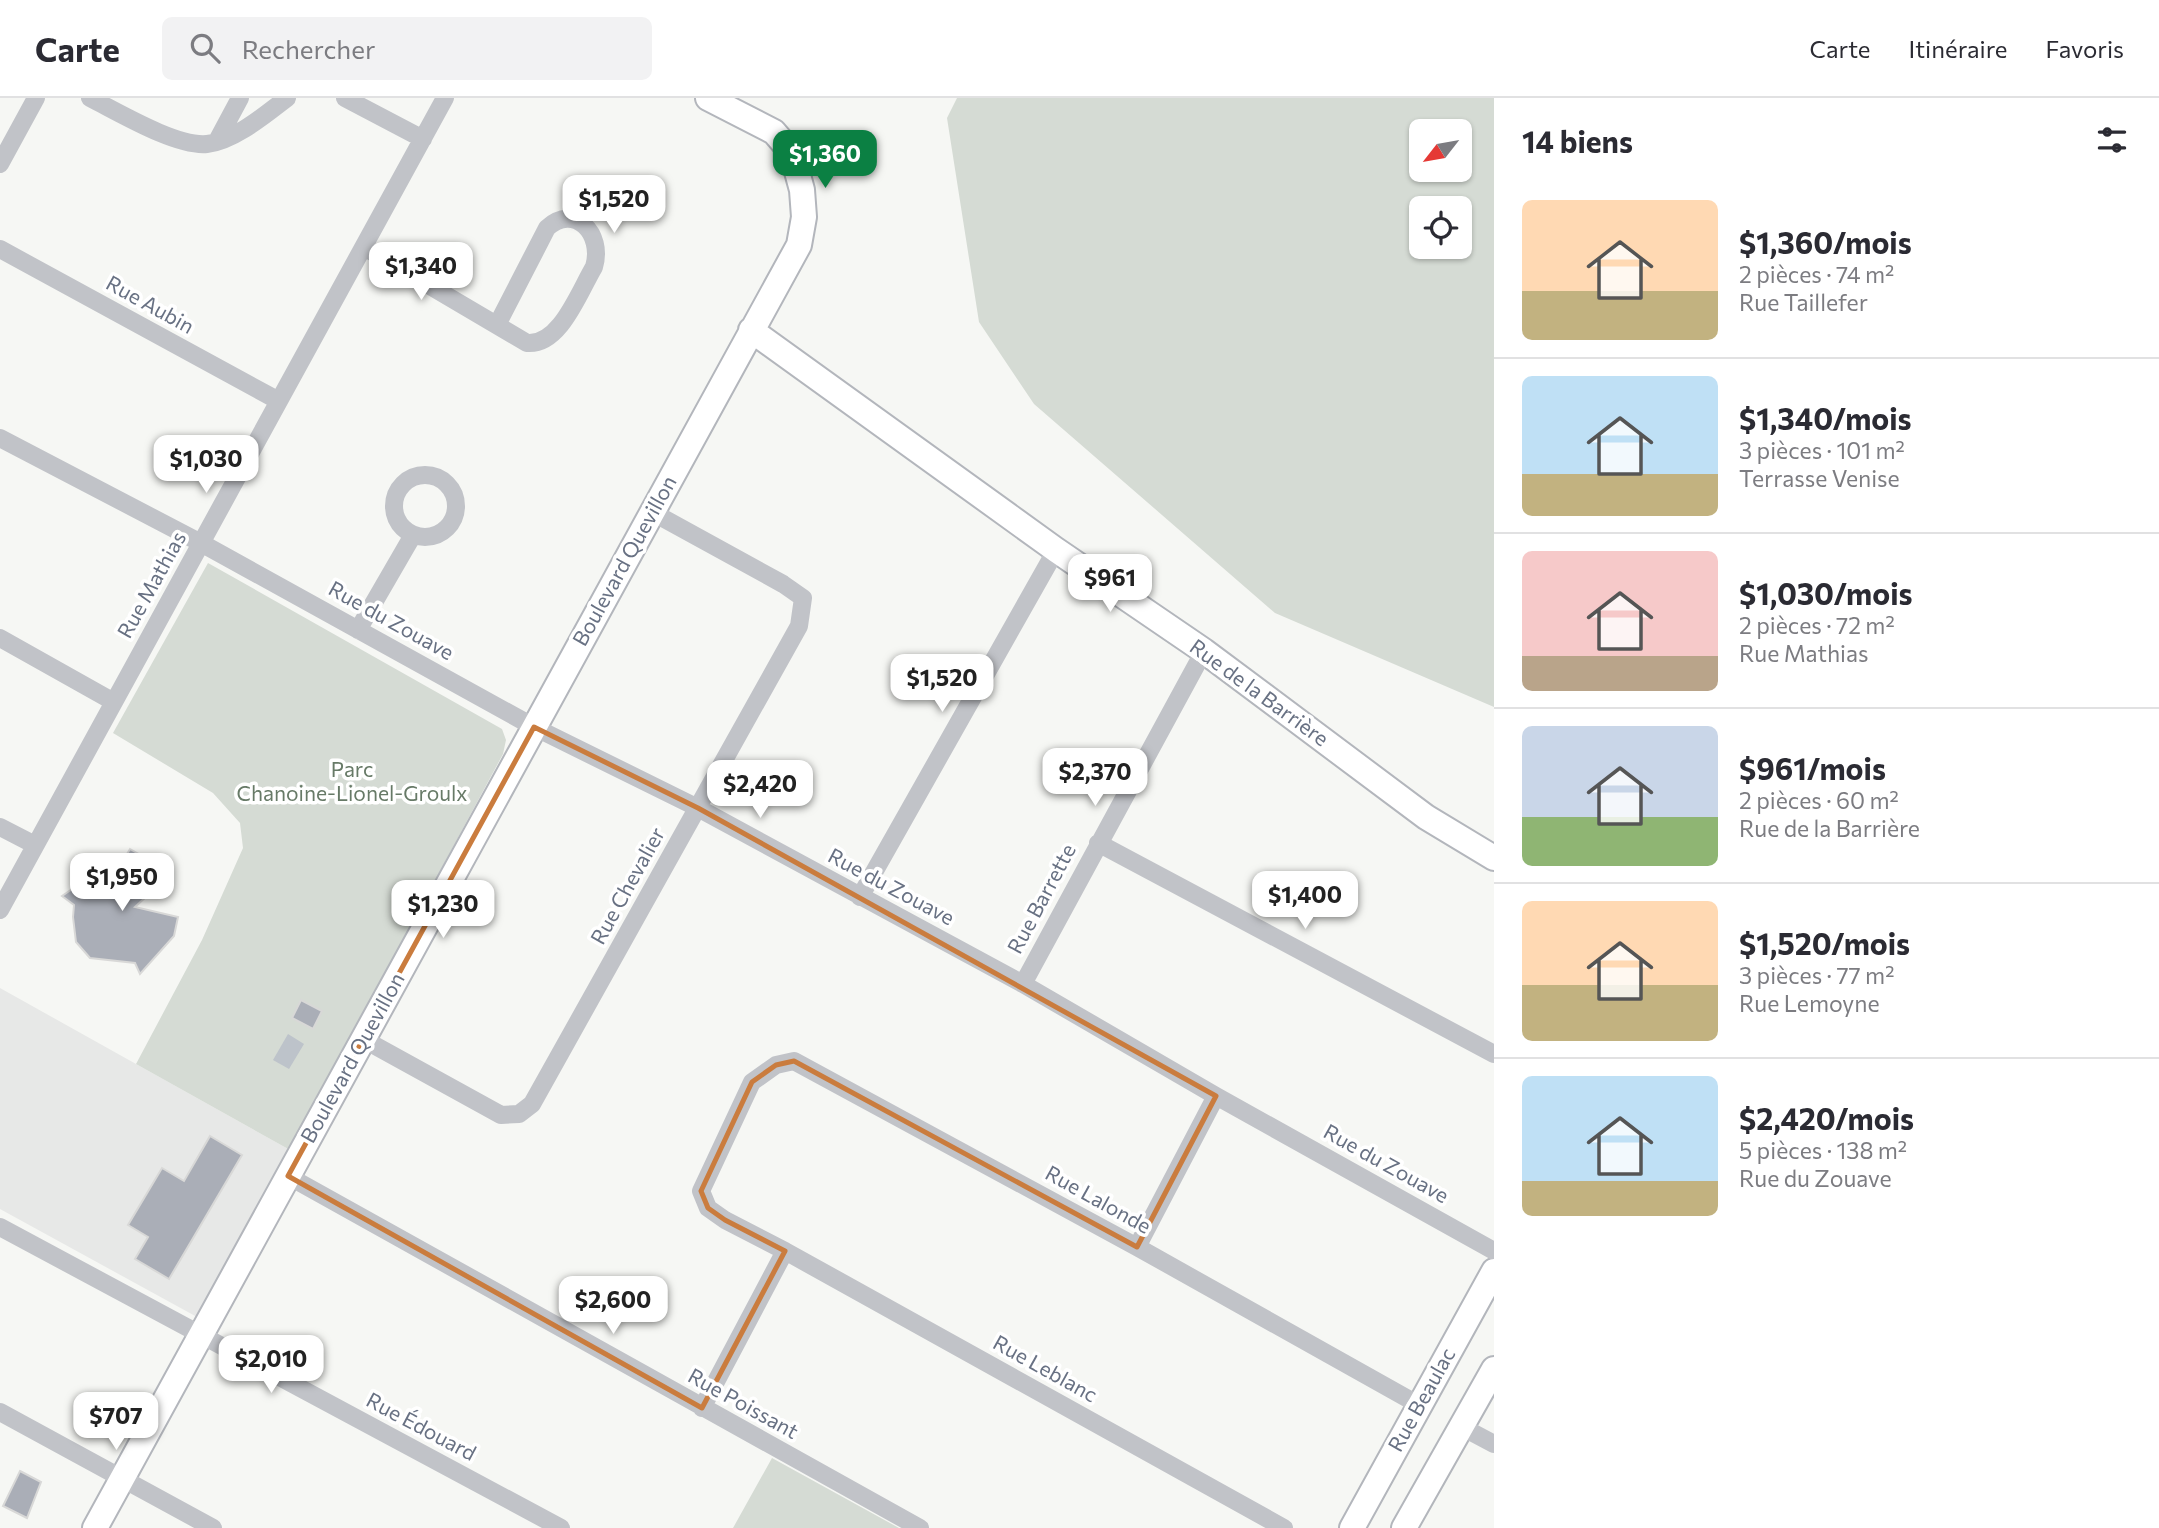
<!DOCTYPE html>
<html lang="fr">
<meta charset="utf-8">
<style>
body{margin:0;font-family:Commissioner,sans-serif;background:#f2f2f3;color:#2b2b33;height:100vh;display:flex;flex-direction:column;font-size:26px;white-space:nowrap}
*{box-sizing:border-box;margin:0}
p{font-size:23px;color:#7c7c81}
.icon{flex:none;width:38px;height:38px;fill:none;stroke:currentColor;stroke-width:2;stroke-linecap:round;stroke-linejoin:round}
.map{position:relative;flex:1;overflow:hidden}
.details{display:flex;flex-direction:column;background:#fff;width:665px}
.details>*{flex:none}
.needle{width:46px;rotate:239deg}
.controls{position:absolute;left:1409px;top:21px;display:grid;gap:14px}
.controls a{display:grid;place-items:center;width:63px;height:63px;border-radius:10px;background:#fff;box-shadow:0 2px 5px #0004;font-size:35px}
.price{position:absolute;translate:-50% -60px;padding:0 16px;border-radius:14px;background:#fff;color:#222;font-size:23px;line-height:46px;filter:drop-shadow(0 2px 4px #0008)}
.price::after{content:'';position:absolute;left:50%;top:42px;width:21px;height:16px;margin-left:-10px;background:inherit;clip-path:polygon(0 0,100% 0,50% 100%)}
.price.current{background:#0b8043;color:#fff}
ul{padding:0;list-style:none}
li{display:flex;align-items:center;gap:21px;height:175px;padding:0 28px}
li+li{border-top:2px solid #e1e1e2}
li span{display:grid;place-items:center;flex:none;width:196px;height:140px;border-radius:10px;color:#555}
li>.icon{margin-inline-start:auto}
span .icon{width:84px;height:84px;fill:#fffc;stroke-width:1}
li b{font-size:30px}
h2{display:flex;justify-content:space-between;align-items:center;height:84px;padding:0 28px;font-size:30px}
header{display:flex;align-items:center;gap:42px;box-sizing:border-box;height:98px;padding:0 35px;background:#fff;border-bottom:2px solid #e1e1e2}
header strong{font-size:33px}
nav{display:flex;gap:38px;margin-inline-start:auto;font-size:24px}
.search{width:490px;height:63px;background:#f2f2f3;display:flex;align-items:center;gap:18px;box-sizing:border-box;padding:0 24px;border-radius:10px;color:#7c7c81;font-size:26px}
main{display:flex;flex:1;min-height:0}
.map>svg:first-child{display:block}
.built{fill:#e7e8e7}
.green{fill:#d5dbd4;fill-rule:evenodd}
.water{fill:#bdc3ca}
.building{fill:#aaaeb7;stroke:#d8d8d7;stroke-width:2}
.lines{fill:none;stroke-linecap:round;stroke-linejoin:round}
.secondary-casing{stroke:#b3b6bc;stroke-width:28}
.street{stroke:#c1c3c8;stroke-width:18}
.secondary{stroke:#fff;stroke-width:24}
.marked{fill:none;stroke:#ca7c3e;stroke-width:5;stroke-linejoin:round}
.labels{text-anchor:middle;stroke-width:7;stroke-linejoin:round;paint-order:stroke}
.street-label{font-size:21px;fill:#687183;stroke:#fff}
.park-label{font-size:21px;fill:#677a67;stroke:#fff}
</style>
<header>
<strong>Carte</strong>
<div class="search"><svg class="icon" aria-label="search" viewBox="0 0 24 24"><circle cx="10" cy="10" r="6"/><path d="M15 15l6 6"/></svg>Rechercher</div>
<nav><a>Carte</a><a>Itinéraire</a><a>Favoris</a></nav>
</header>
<main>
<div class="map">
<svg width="1494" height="1430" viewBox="0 0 1494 1430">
<rect width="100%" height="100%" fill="#f6f7f4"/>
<path class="built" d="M 0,890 L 290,1052 L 197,1219 L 0,1111 Z"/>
<path class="green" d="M 957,0 L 1494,0 L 1494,609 L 1275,515 L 1034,306 L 979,224 L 947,20 ZM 1460,33 L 1460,72 L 1421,72 L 1421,33 ZM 1460,110 L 1460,149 L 1421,149 L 1421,110 Z
M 208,465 L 502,631 L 506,642 L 503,656 L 290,1052 L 136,966 L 202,842 L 243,750 L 240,725 L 213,695 L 113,635 Z
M 772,1360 L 899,1430 L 733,1430 Z"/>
<path class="water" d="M 288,936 L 304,946 L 289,971 L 273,962 Z"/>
<path class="building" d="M 130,751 L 172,775 L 135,809 L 178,819 L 174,838 L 140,876 L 135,865 L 90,860 L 76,844 L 73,819 L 74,807 L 62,798 L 104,769 L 119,769 Z
M 301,902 L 322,913 L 313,931 L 292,920 Z
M 210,1038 L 242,1057 L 169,1181 L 135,1161 L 148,1139 L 128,1127 L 162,1070 L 184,1083 Z
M 20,1373 L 41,1384 L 27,1420 L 3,1408 Z"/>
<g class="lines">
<defs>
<path id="secondary" d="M 751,232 L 1056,452 L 1204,553 L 1426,719 L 1494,760
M 95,1430 L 799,147 L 804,119 L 802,92 L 792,55 L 774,34 L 708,0
M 1352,1430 L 1494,1173
M 1404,1430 L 1494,1271"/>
</defs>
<use href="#secondary" class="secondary-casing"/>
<path class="street" d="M 90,0 C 118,14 176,49 207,46 C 234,43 266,16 287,0
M 345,0 L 423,41
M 217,43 L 240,0
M 0,66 L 36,0
M 364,149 L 527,245 C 560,248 579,194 594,169 C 604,135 574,105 547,130 L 497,227
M 0,151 L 279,303
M 0,340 L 201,445 L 534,629 L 698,710 L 1023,886 L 1216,998 L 1494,1153
M394 408a31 31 0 1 1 62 0a31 31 0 1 1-62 0Z
M 358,532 L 413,437
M 0,540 L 114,604
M 0,729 L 35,747
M 1098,745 L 1494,956
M 860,799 L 1056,452
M 0,812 L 445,0
M 1023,886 L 1204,553
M 363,941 L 501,1017 L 519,1016 L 532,1006 L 799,528 L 803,500 L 783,486 L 652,414
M 288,1078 L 920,1430
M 0,1129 L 561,1430
M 1137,1149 L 1216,998
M 702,1310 L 785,1153
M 0,1314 L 213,1430
M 1462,1329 L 1494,1346
M 1284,1430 L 785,1153 L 725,1122 L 708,1110 L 701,1093 L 752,984 L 776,967 L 794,963 L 1137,1149 L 1419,1307"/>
<use href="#secondary" class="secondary"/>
</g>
<path class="marked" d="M 534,629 L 698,710 L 1216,998 L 1137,1149 L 794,963 L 776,967 L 752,984 L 701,1093 L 708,1110 L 725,1122 L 785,1153 L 702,1310 L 288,1078 Z"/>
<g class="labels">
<g class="street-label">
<text transform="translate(150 207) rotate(29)" y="7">Rue Aubin</text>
<text transform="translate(625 463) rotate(-61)" y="7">Boulevard Quevillon</text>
<text transform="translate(152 487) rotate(-61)" y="7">Rue Mathias</text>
<text transform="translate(391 523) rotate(29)" y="7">Rue du Zouave</text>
<text transform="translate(1259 595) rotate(36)" y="7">Rue de la Barrière</text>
<text transform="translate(628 788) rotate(-61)" y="7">Rue Chevalier</text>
<text transform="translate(891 789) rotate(28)" y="7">Rue du Zouave</text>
<text transform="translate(1042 801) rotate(-62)" y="7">Rue Barrette</text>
<text transform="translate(353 960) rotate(-61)" y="7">Boulevard Quevillon</text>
<text transform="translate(1386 1066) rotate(29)" y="7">Rue du Zouave</text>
<text transform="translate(1098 1102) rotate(29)" y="7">Rue Lalonde</text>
<text transform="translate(1045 1271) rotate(29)" y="7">Rue Leblanc</text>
<text transform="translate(1422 1302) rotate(-61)" y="7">Rue Beaulac</text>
<text transform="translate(743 1306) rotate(29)" y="7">Rue Poissant</text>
<text transform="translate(421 1329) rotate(28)" y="7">Rue Édouard</text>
</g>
<g class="park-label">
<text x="352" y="679">Parc<tspan x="352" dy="24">Chanoine-Lionel-Groulx</tspan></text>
</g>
</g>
</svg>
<div class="controls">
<a><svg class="needle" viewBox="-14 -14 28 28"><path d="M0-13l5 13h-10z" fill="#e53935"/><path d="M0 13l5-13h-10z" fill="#7c7c81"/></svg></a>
<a><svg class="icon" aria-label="locate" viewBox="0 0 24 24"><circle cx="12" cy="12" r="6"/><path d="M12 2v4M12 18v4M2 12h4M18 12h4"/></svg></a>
</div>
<b class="price current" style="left:825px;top:92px">$1,360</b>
<b class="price" style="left:614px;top:137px">$1,520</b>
<b class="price" style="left:421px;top:204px">$1,340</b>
<b class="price" style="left:206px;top:397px">$1,030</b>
<b class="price" style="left:1110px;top:516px">$961</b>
<b class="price" style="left:942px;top:616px">$1,520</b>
<b class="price" style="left:1095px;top:710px">$2,370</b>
<b class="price" style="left:760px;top:722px">$2,420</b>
<b class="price" style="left:122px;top:815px">$1,950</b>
<b class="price" style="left:1305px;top:833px">$1,400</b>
<b class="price" style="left:443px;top:842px">$1,230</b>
<b class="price" style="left:613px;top:1238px">$2,600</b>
<b class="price" style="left:271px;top:1297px">$2,010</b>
<b class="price" style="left:116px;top:1354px">$707</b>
</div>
<section class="details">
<h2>14 biens<svg class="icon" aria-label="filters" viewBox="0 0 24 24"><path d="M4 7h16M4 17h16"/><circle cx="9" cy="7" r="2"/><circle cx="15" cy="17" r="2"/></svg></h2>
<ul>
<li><span style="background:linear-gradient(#ffd9b3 65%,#c2b280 0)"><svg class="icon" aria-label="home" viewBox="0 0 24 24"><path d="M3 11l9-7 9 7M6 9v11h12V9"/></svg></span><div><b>$1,360/mois</b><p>2 pièces · 74 m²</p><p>Rue Taillefer</p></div></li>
<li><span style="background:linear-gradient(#bfe0f5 70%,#c2b280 0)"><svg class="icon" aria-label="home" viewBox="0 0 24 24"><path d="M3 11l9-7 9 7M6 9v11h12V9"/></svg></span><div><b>$1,340/mois</b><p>3 pièces · 101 m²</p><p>Terrasse Venise</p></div></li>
<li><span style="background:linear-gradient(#f6c9c9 75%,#b9a48a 0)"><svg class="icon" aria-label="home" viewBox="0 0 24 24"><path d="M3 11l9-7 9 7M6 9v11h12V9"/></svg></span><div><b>$1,030/mois</b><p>2 pièces · 72 m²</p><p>Rue Mathias</p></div></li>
<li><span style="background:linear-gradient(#c9d6e8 65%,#8fb573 0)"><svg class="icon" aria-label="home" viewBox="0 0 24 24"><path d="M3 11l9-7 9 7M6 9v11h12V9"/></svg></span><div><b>$961/mois</b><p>2 pièces · 60 m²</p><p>Rue de la Barrière</p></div></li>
<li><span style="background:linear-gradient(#ffd9b3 60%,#c2b280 0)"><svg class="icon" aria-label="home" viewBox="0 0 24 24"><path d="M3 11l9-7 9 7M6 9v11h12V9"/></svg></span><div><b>$1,520/mois</b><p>3 pièces · 77 m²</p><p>Rue Lemoyne</p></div></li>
<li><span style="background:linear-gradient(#bfe0f5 75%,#c2b280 0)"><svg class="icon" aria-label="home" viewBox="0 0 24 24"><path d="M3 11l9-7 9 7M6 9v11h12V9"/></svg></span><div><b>$2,420/mois</b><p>5 pièces · 138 m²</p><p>Rue du Zouave</p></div></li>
</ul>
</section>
</main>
